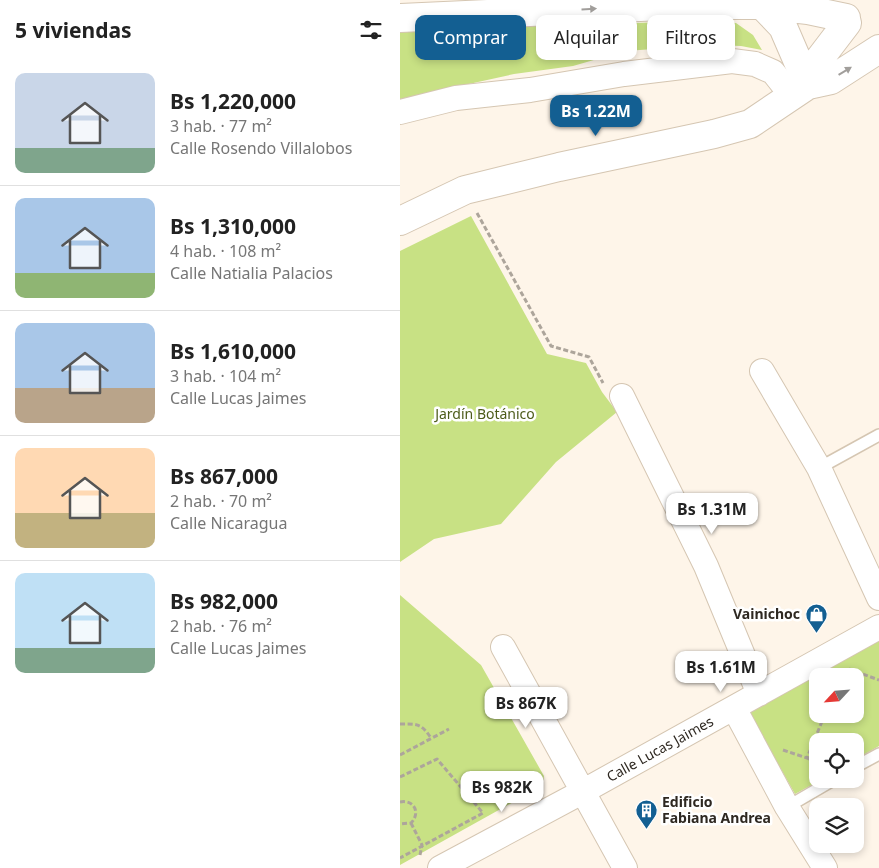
<!DOCTYPE html>
<html lang="es">
<meta charset="utf-8">
<style>
body{margin:0;font-family:"Noto Sans",sans-serif;background:#f6f6f6;color:#222;height:100vh;display:flex;flex-direction:column;font-size:19px;white-space:nowrap}
*{box-sizing:border-box;margin:0}
p{font-size:16px;color:#767676}
.icon{flex:none;width:28px;height:28px;fill:none;stroke:currentColor;stroke-width:2;stroke-linecap:round;stroke-linejoin:round}
.map{position:relative;flex:1;overflow:hidden}
.panel{display:flex;flex-direction:column;background:#fff;width:400px}
.panel>*{flex:none}
.banner{position:absolute;left:15px;top:15px;width:389px;height:45px;display:flex;gap:10px}
.needle{width:32px;rotate:244deg}
.fabs{position:absolute;left:409px;top:668px;display:grid;gap:10px}
.fabs a{display:grid;place-items:center;width:55px;height:55px;border-radius:10px;background:#fff;box-shadow:0 2px 8px #0003;font-size:25px}
.price{position:absolute;translate:-50% -42px;padding:0 11px;border-radius:10px;background:#fff;color:#222;font-size:16px;line-height:32px;filter:drop-shadow(0 1px 2px #0008)}
.price::after{content:'';position:absolute;left:50%;top:30px;width:15px;height:11px;margin-left:-8px;background:inherit;clip-path:polygon(0 0,100% 0,50% 100%)}
.price.selected{background:#135f92;color:#fff}
ul{padding:0;list-style:none}
li{display:flex;align-items:center;gap:15px;height:125px;padding:0 15px}
li+li{border-top:1px solid #e0e0e0}
li span{display:grid;place-items:center;flex:none;width:140px;height:100px;border-radius:10px;color:#555}
li>.icon{margin-inline-start:auto}
span .icon{width:60px;height:60px;fill:#fffc;stroke-width:1}
li b{font-size:21px}
h2{display:flex;justify-content:space-between;align-items:center;height:60px;padding:0 15px;font-size:21px}
.tag{padding:0 18px;border-radius:10px;background:#fff;box-shadow:0 2px 8px #0003;font-size:18px;line-height:45px}
.tag.selected{background:#135f92;color:#fff}
main{display:flex;flex:1;min-height:0}
.map>svg:first-child{display:block}
.green{fill:#c8e184;fill-rule:evenodd}
.lines{fill:none;stroke-linecap:round;stroke-linejoin:round}
.lane-casing{stroke:#d5c6b2;stroke-width:14}
.street-casing{stroke:#d5c6b2;stroke-width:26}
.secondary-casing{stroke:#d5c6b2;stroke-width:30}
.path{stroke:#ada59b;stroke-width:3;stroke-dasharray:5 2.5;stroke-linecap:butt}
.lane{stroke:#fff;stroke-width:11}
.street{stroke:#fff;stroke-width:24}
.secondary{stroke:#fff;stroke-width:28}
.oneway{fill:#a19e9b}
.labels{text-anchor:middle;stroke-width:5;stroke-linejoin:round;paint-order:stroke}
.park-label{font-size:14px;fill:#4d5c1a;stroke:#fff}
.poi-label{font-size:14px;font-weight:bold;fill:#2e2821;stroke:#fff;text-anchor:end}
.street-label{font-size:14px;fill:#2e2821;stroke:#fff}
</style>
<main>
<section class="panel">
<h2>5 viviendas<svg class="icon" aria-label="filters" viewBox="0 0 24 24"><path d="M4 7h16M4 17h16"/><circle cx="9" cy="7" r="2"/><circle cx="15" cy="17" r="2"/></svg></h2>
<ul>
<li><span style="background:linear-gradient(#c9d6e8 75%,#7fa58c 0)"><svg class="icon" aria-label="home" viewBox="0 0 24 24"><path d="M3 11l9-7 9 7M6 9v11h12V9"/></svg></span><div><b>Bs 1,220,000</b><p>3 hab. · 77 m²</p><p>Calle Rosendo Villalobos</p></div></li>
<li><span style="background:linear-gradient(#a9c7e8 75%,#8fb573 0)"><svg class="icon" aria-label="home" viewBox="0 0 24 24"><path d="M3 11l9-7 9 7M6 9v11h12V9"/></svg></span><div><b>Bs 1,310,000</b><p>4 hab. · 108 m²</p><p>Calle Natialia Palacios</p></div></li>
<li><span style="background:linear-gradient(#a9c7e8 65%,#b9a48a 0)"><svg class="icon" aria-label="home" viewBox="0 0 24 24"><path d="M3 11l9-7 9 7M6 9v11h12V9"/></svg></span><div><b>Bs 1,610,000</b><p>3 hab. · 104 m²</p><p>Calle Lucas Jaimes</p></div></li>
<li><span style="background:linear-gradient(#ffd9b3 65%,#c2b280 0)"><svg class="icon" aria-label="home" viewBox="0 0 24 24"><path d="M3 11l9-7 9 7M6 9v11h12V9"/></svg></span><div><b>Bs 867,000</b><p>2 hab. · 70 m²</p><p>Calle Nicaragua</p></div></li>
<li><span style="background:linear-gradient(#bfe0f5 75%,#7fa58c 0)"><svg class="icon" aria-label="home" viewBox="0 0 24 24"><path d="M3 11l9-7 9 7M6 9v11h12V9"/></svg></span><div><b>Bs 982,000</b><p>2 hab. · 76 m²</p><p>Calle Lucas Jaimes</p></div></li>
</ul>
</section>
<div class="map">
<svg width="479" height="868" viewBox="0 0 479 868">
<rect width="100%" height="100%" fill="#fef5e9"/>
<path class="green" d="M 315,21 L 336,23 L 353,35 L 362,50 L 341,46 L 313,45 L 225,51 L 173,66 L 114,74 L 0,99 L 0,30 L 18,28 Z
M 71,216 L 147,354 L 186,363 L 202,392 L 217,412 L 156,462 L 101,524 L 34,539 L 0,562 L 0,251 Z
M 0,595 L 81,665 L 144,776 L 142,786 L 0,865 Z
M 479,636 L 479,746 L 455,760 L 455,741 L 418,741 L 418,779 L 423,779 L 395,794 L 348,711 ZM 418,676 L 455,676 L 455,714 L 418,714 Z"/>
<g class="lines">
<defs>
<path id="lane" d="M 419,468 L 479,435
M 455,767 L 479,754
M 387,807 L 435,779"/>
<path id="street" d="M 0,112 L 56,98 L 130,90 L 224,74 L 332,61 L 355,64 L 373,72 L 392,96
M 362,371 L 419,468 L 479,598
M 222,396 L 306,566 L 359,694
M 103,647 L 225,868
M 334,708 L 387,807 L 425,868
M 40,868 L 182,792 L 479,627"/>
<path id="secondary" d="M 362,5 L 383,27 L 408,85
M 0,18 L 284,5 L 362,5 L 408,10 L 446,18
M 408,85 L 418,61 L 447,23
M 0,221 L 65,190 L 159,167 L 314,134 L 350,124 L 408,85 L 431,80 L 479,49"/>
</defs>
<use href="#lane" class="lane-casing"/>
<use href="#street" class="street-casing"/>
<use href="#secondary" class="secondary-casing"/>
<path class="path" d="M 77,213 L 151,346 L 189,357 L 203,383
M 449,669 L 479,680
M 0,724 C 17,724 21,723 31,738
M 383,750 L 407,758 L 425,714
M 0,755 L 49,729
M 407,758 L 418,763
M 0,777 L 37,759 L 83,813 L 0,858
M 0,802 C 14,799 21,813 11,823 L 0,824
M 11,823 L 22,845 L 20,855"/>
<use href="#lane" class="lane"/>
<use href="#street" class="street"/>
<use href="#secondary" class="secondary"/>
</g>
<defs><path id="oneway-solid" d="M-6-.8H1V-3.2L6.5 0L1 3.2V.8H-6Z" transform="scale(1.25)"/></defs>
<g class="oneway">
<use href="#oneway-solid" transform="translate(189 9) rotate(-3)"/>
<use href="#oneway-solid" transform="translate(445 71) rotate(-31)"/>
</g>
<defs>
<symbol id="shop-pin" viewBox="-11 -11 22 30"><path d="M0 17L-7.5 6A9.5 9.5 0 1 1 7.5 6Z" fill="#135f92" stroke="#fff"/><path d="M-5-2.5h2.3a2.7 3.5 0 0 1 5.4 0H5L5.5 6h-11ZM-1.5-2.5h3a1.5 2.3 0 0 0-3 0Z" fill="#fff"/></symbol>
<symbol id="building-pin" viewBox="-11 -11 22 30"><path d="M0 17L-7.5 6A9.5 9.5 0 1 1 7.5 6Z" fill="#135f92" stroke="#fff"/><path d="M-4-6H4V6H1V3H-1V6H-4ZM-2.5-4.3h1.7v1.8h-1.7ZM.8-4.3h1.7v1.8H.8ZM-2.5-1h1.7V.8h-1.7ZM.8-1h1.7V.8H.8Z" fill="#fff"/></symbol>
</defs>
<g fill-rule="evenodd">
<use href="#shop-pin" x="404" y="602" width="25" height="34"/>
<use href="#building-pin" x="234" y="798" width="25" height="34"/>
</g>
<g class="labels">
<g class="park-label">
<text x="85" y="419">Jardín Botánico</text>
</g>
<g class="poi-label">
<text x="400" y="619">Vainichoc</text>
<text x="262" y="807" text-anchor="start">Edificio<tspan x="262" dy="16">Fabiana Andrea</tspan></text>
</g>
<g class="street-label">
<text transform="translate(260 749) rotate(-29)" y="5">Calle Lucas Jaimes</text>
</g>
</g>
</svg>
<div class="fabs">
<a><svg class="needle" viewBox="-14 -14 28 28"><path d="M0-13l5 13h-10z" fill="#e53935"/><path d="M0 13l5-13h-10z" fill="#767676"/></svg></a>
<a><svg class="icon" aria-label="locate" viewBox="0 0 24 24"><circle cx="12" cy="12" r="6"/><path d="M12 2v4M12 18v4M2 12h4M18 12h4"/></svg></a>
<a><svg class="icon" aria-label="layers" viewBox="0 0 24 24"><path d="M12 4l9 5-9 5-9-5zM3 14l9 5 9-5"/></svg></a>
</div>
<b class="price selected" style="left:196px;top:137px">Bs 1.22M</b>
<b class="price" style="left:312px;top:535px">Bs 1.31M</b>
<b class="price" style="left:321px;top:693px">Bs 1.61M</b>
<b class="price" style="left:126px;top:729px">Bs 867K</b>
<b class="price" style="left:102px;top:813px">Bs 982K</b>
<div class="banner">
<a class="tag selected">Comprar</a>
<a class="tag">Alquilar</a>
<a class="tag">Filtros</a>
</div>
</div>
</main>
